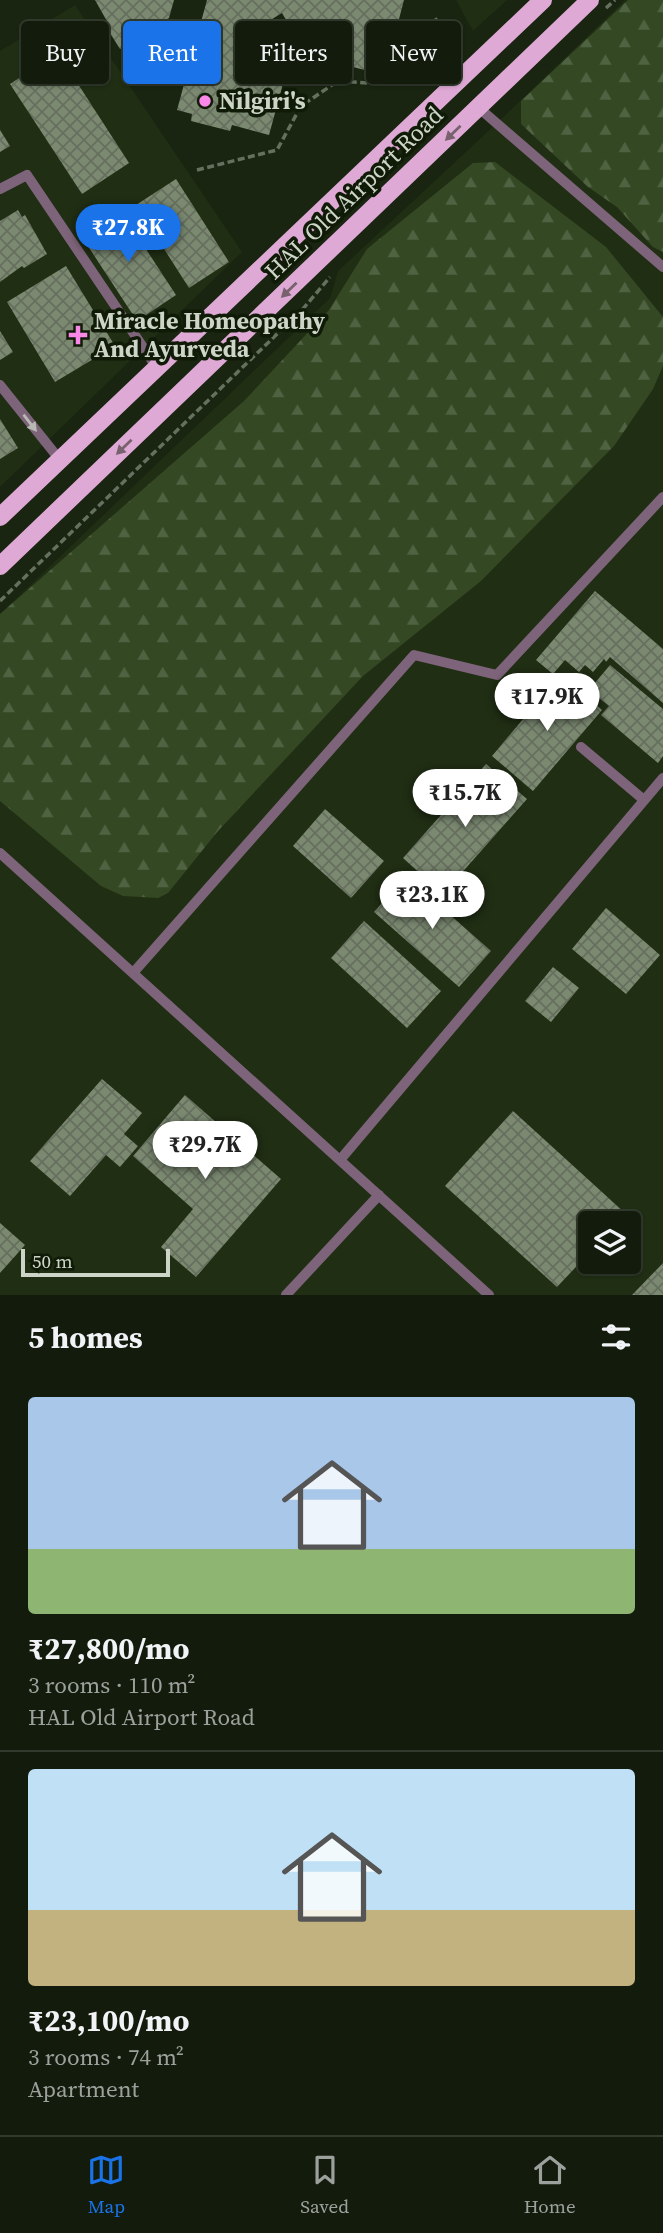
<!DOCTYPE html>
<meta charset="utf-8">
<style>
body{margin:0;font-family:"Source Serif 4",serif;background:#20291a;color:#f1f3f6;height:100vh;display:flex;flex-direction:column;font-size:26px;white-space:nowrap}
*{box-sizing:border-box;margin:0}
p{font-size:23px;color:#9da19d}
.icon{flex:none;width:38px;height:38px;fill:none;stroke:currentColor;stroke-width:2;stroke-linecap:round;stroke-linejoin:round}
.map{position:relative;height:1295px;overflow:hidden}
.details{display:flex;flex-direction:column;background:#131c0c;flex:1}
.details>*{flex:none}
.banner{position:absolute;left:21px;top:21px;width:621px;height:63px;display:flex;gap:14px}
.buttons{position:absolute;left:578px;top:1211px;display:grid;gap:14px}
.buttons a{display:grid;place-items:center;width:63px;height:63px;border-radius:7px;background:#131c0c;box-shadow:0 2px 5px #0004,0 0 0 2px #323a2d;font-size:35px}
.scale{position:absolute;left:21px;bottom:18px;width:149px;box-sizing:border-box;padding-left:7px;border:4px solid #cdd5c8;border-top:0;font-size:19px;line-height:24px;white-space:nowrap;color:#cdd5c8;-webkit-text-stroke:5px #101b07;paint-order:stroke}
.price{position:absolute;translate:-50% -60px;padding:0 16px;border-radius:24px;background:#fff;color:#222;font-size:23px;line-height:46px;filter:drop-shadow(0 2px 4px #0008)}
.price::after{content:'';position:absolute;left:50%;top:42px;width:21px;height:16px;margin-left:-10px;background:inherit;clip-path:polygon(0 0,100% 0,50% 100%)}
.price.current{background:#1a73e8;color:#fff}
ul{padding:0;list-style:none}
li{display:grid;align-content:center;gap:14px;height:371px;padding:0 28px}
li+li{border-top:2px solid #323a2d}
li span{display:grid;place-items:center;height:217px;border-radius:7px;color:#555}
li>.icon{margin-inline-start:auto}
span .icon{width:126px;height:126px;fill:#fffc;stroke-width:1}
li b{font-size:30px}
h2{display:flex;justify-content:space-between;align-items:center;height:84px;padding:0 28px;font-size:30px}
.chip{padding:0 24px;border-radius:7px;background:#131c0c;box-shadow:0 2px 5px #0004,0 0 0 2px #323a2d;font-size:24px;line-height:63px}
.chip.current{background:#1a73e8;color:#fff}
.tab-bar{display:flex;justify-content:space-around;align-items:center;height:98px;border-top:2px solid #323a2d;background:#131c0c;font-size:19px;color:#9da19d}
.tab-bar a{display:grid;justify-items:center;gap:4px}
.tab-bar .current{color:#1a73e8}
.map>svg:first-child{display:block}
.built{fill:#202e14;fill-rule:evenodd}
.forest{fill:url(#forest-firs)}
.building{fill:url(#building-cross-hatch);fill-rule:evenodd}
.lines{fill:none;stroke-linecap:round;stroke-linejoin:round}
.path{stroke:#65705e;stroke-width:3.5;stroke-dasharray:7 3.5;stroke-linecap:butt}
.lane{stroke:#7e647a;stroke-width:10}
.primary{stroke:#dea9d5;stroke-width:18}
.oneway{fill:#77626e}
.oneway2{fill:#b9b9b4}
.poi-dot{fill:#f988e9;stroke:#101b07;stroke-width:2.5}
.labels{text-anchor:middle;stroke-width:7;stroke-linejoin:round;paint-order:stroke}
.poi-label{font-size:24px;font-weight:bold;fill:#cdd5c8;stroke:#101b07;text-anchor:start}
.street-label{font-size:24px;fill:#cdd5c8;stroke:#101b07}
</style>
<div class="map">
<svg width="663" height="1295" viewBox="0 0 663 1295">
<defs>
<pattern id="forest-firs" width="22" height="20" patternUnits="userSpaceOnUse" patternTransform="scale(1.75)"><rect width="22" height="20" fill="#334823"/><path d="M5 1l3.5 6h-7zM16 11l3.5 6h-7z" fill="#4f6241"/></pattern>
<pattern id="building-cross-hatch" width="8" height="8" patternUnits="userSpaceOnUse" patternTransform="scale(1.75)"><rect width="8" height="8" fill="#7b8971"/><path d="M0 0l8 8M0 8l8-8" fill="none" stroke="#666f5e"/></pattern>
</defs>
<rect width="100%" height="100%" fill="#192510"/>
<path class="built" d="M 456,0 L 507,0 L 473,31 Z
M 625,0 L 663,0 L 663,1295 L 0,1295 L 0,614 L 330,298 L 338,271 L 497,123 ZM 590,1223 L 628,1223 L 628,1262 L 590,1262 Z
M 75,5 L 242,252 L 0,487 L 0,51 Z"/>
<path class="forest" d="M 628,0 L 663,0 L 663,252 L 653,247 L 617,207 L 588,187 L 521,124 L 521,101 Z
M 495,162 L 606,247 L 663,317 L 663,366 L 653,389 L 614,446 L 481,581 L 363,676 L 218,831 L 168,893 L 158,898 L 123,896 L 101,886 L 0,801 L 0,614 L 244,401 L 329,310 L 367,249 L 473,163 Z"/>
<path class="building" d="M 95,0 L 174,0 L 169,18 L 143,32 L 144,34 L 120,49 L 105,25 L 108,23 Z
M 207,0 L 404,0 L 394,38 L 387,36 L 376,73 L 300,53 L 292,40 L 283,45 L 290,58 L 269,135 L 232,125 L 230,131 L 191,121 L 192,114 L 177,110 ZM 282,13 L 293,32 L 274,43 L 264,24 Z
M 58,53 L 129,163 L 82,194 L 10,84 Z
M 0,130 L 10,146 L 0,152 Z
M 176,179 L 229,262 L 189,288 L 136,205 Z
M 119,208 L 176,295 L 137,321 L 80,234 Z
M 18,210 L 22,217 L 25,215 L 47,254 L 24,268 L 22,266 L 0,282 L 0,221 Z
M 66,266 L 115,346 L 55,382 L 7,302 Z
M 0,331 L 13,352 L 0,360 Z
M 0,419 L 18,448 L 0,459 Z
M 595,591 L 663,649 L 663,703 L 610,657 L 606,662 L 604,659 L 593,672 L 585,665 L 579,672 L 565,660 L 553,674 L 536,660 Z
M 610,665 L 663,709 L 663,756 L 658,763 L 601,715 L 609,706 L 589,690 Z
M 561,674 L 602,710 L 533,791 L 492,756 Z
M 486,764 L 527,799 L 443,894 L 403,858 Z
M 325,809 L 384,861 L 351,898 L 293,846 Z
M 406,876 L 491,951 L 459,987 L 374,912 Z
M 606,908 L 660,955 L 626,994 L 572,949 Z
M 364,921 L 441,991 L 407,1028 L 331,958 Z
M 553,967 L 579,988 L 551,1022 L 525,1001 Z
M 102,1079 L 142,1113 L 124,1134 L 138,1146 L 120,1167 L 106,1155 L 70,1196 L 30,1161 Z
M 185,1095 L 281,1179 L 196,1277 L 161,1247 L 193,1209 L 133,1156 Z
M 513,1111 L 625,1213 L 615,1223 L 590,1223 L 590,1252 L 557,1287 L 445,1186 Z
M 0,1223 L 25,1245 L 0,1273 Z
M 663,1263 L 663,1295 L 632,1295 Z"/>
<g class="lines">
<path class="path" d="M 606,8 L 615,0
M 197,170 L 277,150 L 301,106 L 338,81 L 381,84 L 398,42 L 439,18
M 0,601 L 302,310 L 330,277"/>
<path class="lane" d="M 479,108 L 663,267
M 0,189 L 27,175 L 157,368
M 0,385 L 60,460
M 581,747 L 644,800
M 0,853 L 489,1295
M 133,973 L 414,655 L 497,675 L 663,497
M 340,1160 L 663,778
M 286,1295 L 379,1195"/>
<path class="primary" d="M 0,517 L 543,0
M 0,566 L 590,0"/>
</g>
<defs><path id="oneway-solid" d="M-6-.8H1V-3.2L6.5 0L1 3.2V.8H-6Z" transform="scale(1.75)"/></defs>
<g class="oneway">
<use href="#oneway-solid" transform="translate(453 133) rotate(136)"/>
<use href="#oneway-solid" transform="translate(289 290) rotate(136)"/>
<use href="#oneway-solid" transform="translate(124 447) rotate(136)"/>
</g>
<use class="oneway2" href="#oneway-solid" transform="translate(30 423) rotate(52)"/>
<g class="poi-dot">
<circle cx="205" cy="101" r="7"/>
<path d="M74.5 324.5h7v7h7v7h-7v7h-7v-7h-7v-7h7z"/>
</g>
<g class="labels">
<g class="poi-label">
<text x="219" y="109">Nilgiri's</text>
<text x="94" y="329">Miracle Homeopathy<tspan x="94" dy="28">And Ayurveda</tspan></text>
</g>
<g class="street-label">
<text transform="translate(354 193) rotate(-44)" y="8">HAL Old Airport Road</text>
</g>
</g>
</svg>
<div class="buttons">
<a><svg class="icon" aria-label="layers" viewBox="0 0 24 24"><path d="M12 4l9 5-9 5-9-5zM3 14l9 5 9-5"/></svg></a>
</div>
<div class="scale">50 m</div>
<b class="price current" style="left:128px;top:264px">₹27.8K</b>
<b class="price" style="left:547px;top:733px">₹17.9K</b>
<b class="price" style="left:465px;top:829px">₹15.7K</b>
<b class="price" style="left:432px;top:931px">₹23.1K</b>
<b class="price" style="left:205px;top:1181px">₹29.7K</b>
<div class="banner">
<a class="chip">Buy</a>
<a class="chip current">Rent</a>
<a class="chip">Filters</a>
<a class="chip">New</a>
</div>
</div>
<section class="details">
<h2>5 homes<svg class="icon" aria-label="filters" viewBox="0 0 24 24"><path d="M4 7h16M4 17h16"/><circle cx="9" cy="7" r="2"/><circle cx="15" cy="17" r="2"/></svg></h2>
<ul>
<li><span style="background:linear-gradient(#a9c7e8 70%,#8fb573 0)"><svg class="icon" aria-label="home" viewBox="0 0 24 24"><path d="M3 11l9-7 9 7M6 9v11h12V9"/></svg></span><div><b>₹27,800/mo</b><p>3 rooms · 110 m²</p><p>HAL Old Airport Road</p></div></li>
<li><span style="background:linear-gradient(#bfe0f5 65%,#c2b280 0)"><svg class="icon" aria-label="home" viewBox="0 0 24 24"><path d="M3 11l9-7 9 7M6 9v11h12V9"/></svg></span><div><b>₹23,100/mo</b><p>3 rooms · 74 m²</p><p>Apartment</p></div></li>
</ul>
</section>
<nav class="tab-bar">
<a class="current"><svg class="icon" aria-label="map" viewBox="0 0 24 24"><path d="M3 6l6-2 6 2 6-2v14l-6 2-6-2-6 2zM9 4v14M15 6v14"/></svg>Map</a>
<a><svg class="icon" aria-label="saved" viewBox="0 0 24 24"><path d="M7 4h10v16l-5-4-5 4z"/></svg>Saved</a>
<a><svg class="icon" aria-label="home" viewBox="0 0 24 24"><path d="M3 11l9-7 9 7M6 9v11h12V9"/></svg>Home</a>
</nav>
